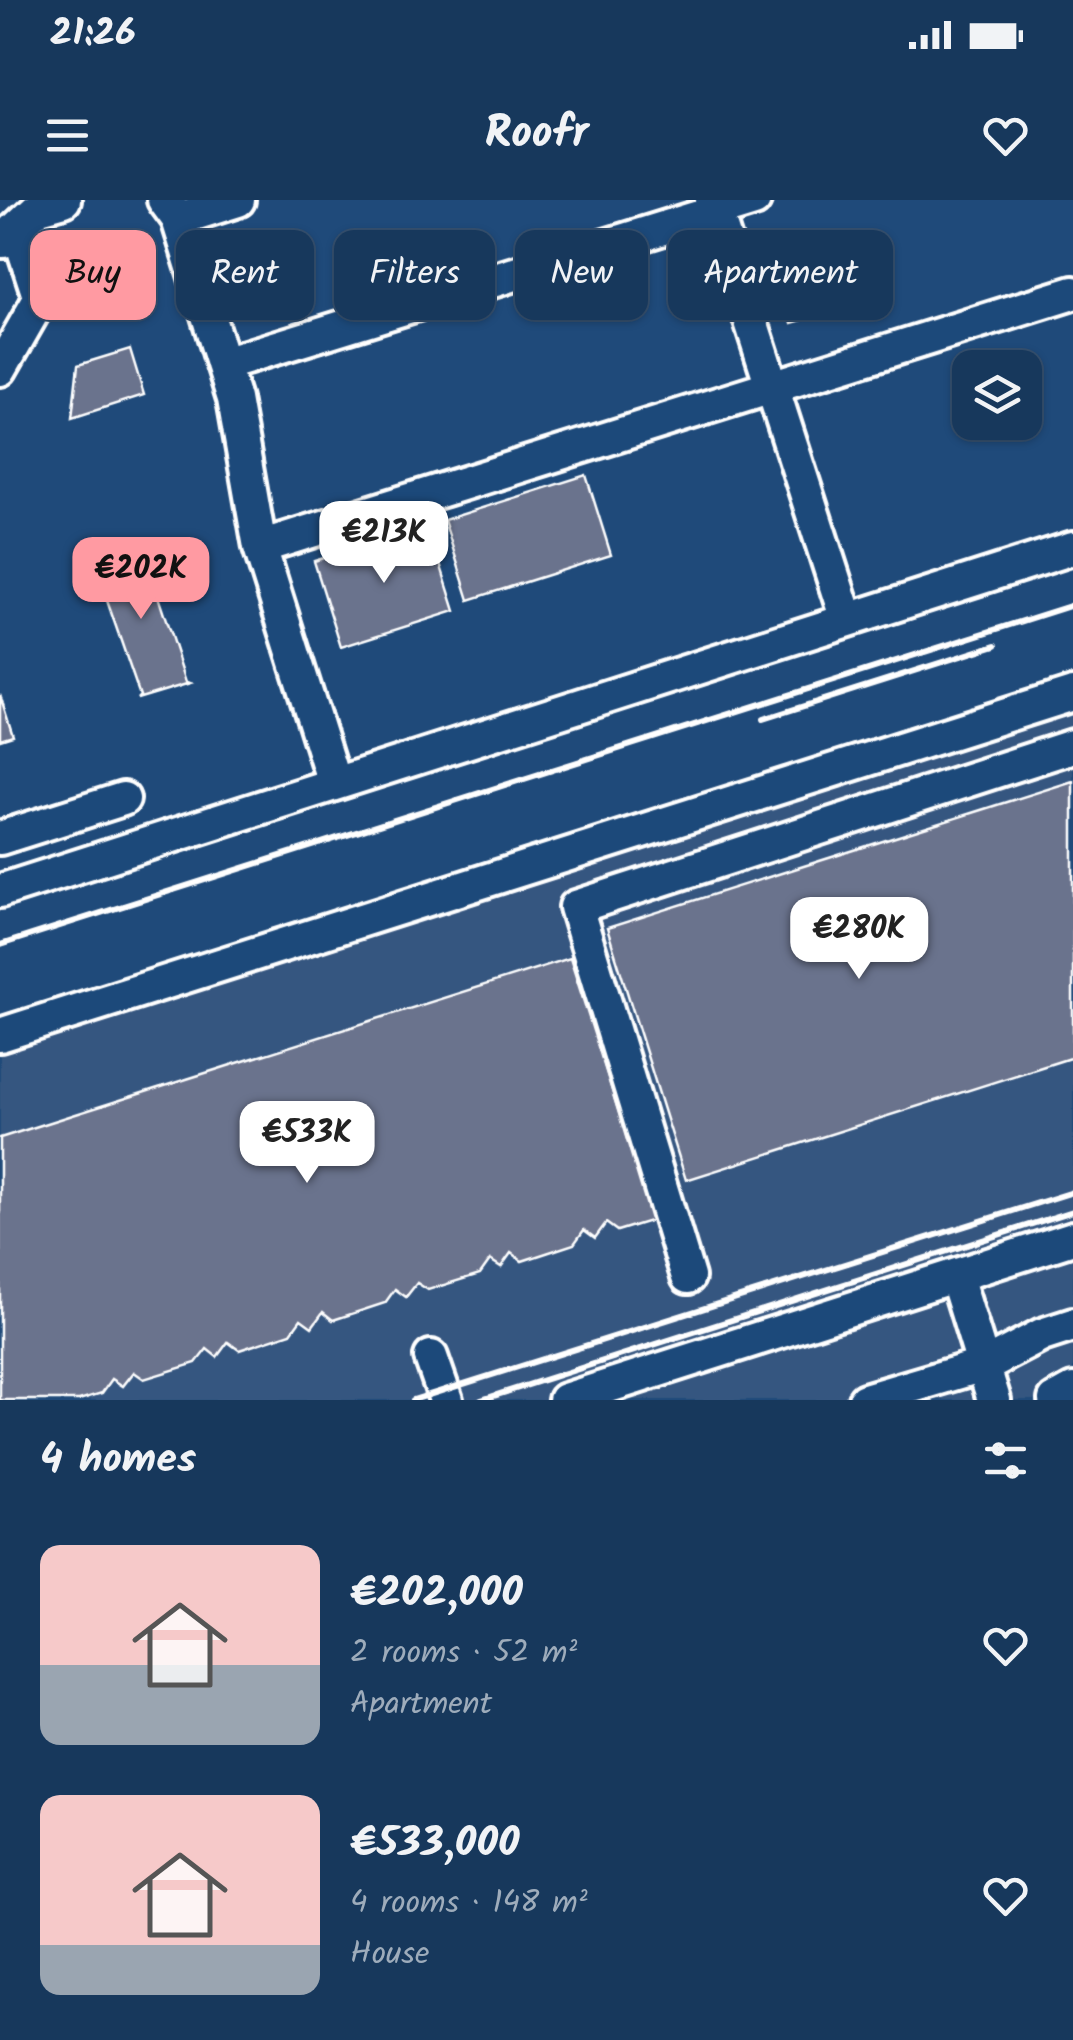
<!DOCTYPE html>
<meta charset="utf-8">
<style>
body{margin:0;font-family:Kalam,sans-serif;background:#244365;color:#f1f3f6;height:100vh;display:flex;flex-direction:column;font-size:38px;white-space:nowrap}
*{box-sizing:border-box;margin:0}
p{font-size:32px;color:#9eacbb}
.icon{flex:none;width:55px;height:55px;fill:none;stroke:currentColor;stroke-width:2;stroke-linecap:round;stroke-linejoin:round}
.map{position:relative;height:1200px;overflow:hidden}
.drawer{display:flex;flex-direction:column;background:#17385c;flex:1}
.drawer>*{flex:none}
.hud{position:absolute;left:30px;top:30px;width:1015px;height:90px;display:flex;gap:20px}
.fabs{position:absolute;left:952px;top:150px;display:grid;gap:20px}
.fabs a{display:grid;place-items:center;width:90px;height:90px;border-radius:20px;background:#17385c;box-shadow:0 2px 8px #0004,0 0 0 2px #365272;font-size:50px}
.price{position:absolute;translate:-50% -85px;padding:0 22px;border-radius:20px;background:#fff;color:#222;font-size:32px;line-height:65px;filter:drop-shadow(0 2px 5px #0008)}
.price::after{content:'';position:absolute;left:50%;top:60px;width:30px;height:22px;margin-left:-15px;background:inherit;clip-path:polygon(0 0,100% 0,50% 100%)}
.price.current{background:#ff9aa2;color:#111}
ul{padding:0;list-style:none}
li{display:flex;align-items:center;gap:30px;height:250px;padding:0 40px}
li span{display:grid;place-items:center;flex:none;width:280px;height:200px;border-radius:20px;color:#555}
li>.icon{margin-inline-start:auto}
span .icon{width:120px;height:120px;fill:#fffc;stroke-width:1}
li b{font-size:42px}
h2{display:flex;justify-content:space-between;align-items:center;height:120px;padding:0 40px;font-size:42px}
.chip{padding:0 35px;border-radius:20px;background:#17385c;box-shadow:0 2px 8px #0004,0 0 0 2px #365272;font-size:35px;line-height:90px}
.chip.current{background:#ff9aa2;color:#111}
.status{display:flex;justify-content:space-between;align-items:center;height:70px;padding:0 50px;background:#17385c;direction:ltr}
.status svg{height:28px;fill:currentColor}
header{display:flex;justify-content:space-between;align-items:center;height:130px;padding:0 40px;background:#17385c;font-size:45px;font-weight:800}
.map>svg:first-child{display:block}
.built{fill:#365680}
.building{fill:#6b738d;stroke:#fff;stroke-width:2.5}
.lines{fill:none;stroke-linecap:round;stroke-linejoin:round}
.minor-casing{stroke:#fff;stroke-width:40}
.minor{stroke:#1f4a7a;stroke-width:32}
.rail{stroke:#fff;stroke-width:6}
</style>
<div class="status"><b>21:26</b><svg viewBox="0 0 49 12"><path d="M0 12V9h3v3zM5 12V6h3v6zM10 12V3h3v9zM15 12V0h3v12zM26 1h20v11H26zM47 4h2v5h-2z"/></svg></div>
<header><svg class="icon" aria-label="menu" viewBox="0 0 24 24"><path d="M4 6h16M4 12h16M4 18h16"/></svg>Roofr<svg class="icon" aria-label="heart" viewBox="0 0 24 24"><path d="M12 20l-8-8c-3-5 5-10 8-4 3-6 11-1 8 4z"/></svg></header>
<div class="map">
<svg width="1073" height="1200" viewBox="0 0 1073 1200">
<rect width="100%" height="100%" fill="#1f4a7a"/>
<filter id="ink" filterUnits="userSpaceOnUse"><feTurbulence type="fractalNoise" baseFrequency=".01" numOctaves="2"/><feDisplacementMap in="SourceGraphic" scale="20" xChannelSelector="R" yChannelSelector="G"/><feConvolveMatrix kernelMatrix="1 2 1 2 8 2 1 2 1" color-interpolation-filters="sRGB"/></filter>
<g filter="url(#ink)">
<path class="built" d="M 1073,512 L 1073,1200 L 0,1200 L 0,849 Z"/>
<path class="building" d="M 793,75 L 806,119 L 792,123 L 778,79 Z
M 130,149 L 144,195 L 72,218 L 78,165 Z
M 586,275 L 611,355 L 469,400 L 444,320 Z
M 428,325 L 455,411 L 341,447 L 314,361 Z
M 146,346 L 143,348 L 154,384 L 186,482 L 190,483 L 137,499 L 140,496 L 94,363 Z
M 0,495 L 13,536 L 0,540 Z
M 1073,581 L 1073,857 L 686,980 L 607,728 Z
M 570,758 L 653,1020 L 617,1031 L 606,1023 L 595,1038 L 584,1030 L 574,1044 L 522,1061 L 511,1053 L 501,1067 L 490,1060 L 480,1074 L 428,1090 L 417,1083 L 406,1097 L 395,1089 L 385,1103 L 333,1120 L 323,1112 L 312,1127 L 301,1119 L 291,1133 L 239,1150 L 228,1142 L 217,1157 L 207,1149 L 196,1163 L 144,1179 L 134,1172 L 123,1186 L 112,1179 L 102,1193 L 79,1200 L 0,1200 L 0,938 Z"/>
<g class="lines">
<defs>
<path id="minor" d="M 164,0 L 178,19 L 234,199 L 260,347 L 334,583
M 712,0 L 847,420
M 178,19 L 238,0
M 3,41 L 39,7 L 64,0
M 223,164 L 754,0
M 0,169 L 40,99 L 17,28
M 260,347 L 1073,93
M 0,638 L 123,599
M 0,691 L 1073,348
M 0,835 L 1073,494
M 956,1076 L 994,1200
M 688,1077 L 576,707 L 1073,546
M 431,1157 L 446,1200
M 565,1200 L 1073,1038
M 865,1200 L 987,1164 L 1042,1135 L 1073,1125
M 1055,1200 L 1073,1190"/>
</defs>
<use href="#minor" class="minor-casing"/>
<use href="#minor" class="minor"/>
<path class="rail" d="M 763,519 L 996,445
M 0,745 L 1073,405
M 413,1200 L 1073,992
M 481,1200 L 1073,1011"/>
</g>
</g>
</svg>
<div class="fabs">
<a><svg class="icon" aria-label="layers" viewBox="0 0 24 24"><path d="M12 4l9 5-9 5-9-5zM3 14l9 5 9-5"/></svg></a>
</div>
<b class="price" style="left:384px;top:386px">€213K</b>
<b class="price current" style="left:141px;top:422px">€202K</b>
<b class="price" style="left:859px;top:782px">€280K</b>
<b class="price" style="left:307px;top:986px">€533K</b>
<div class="hud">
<a class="chip current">Buy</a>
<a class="chip">Rent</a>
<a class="chip">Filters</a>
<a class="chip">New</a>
<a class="chip">Apartment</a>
</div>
</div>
<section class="drawer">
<h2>4 homes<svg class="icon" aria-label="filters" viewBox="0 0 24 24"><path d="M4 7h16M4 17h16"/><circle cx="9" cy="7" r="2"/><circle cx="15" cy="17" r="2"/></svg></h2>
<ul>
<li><span style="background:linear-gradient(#f6c9c9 60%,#9aa5b1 0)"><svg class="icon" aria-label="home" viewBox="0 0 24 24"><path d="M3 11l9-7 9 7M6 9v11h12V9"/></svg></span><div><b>€202,000</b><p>2 rooms · 52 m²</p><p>Apartment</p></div><svg class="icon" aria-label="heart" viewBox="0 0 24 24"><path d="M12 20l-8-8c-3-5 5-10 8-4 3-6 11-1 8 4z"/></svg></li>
<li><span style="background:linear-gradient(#f6c9c9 75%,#9aa5b1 0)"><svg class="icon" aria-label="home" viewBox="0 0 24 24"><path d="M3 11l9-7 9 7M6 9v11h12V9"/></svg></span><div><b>€533,000</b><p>4 rooms · 148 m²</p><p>House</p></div><svg class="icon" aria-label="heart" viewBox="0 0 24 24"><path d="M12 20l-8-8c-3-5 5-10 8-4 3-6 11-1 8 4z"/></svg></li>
</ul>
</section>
